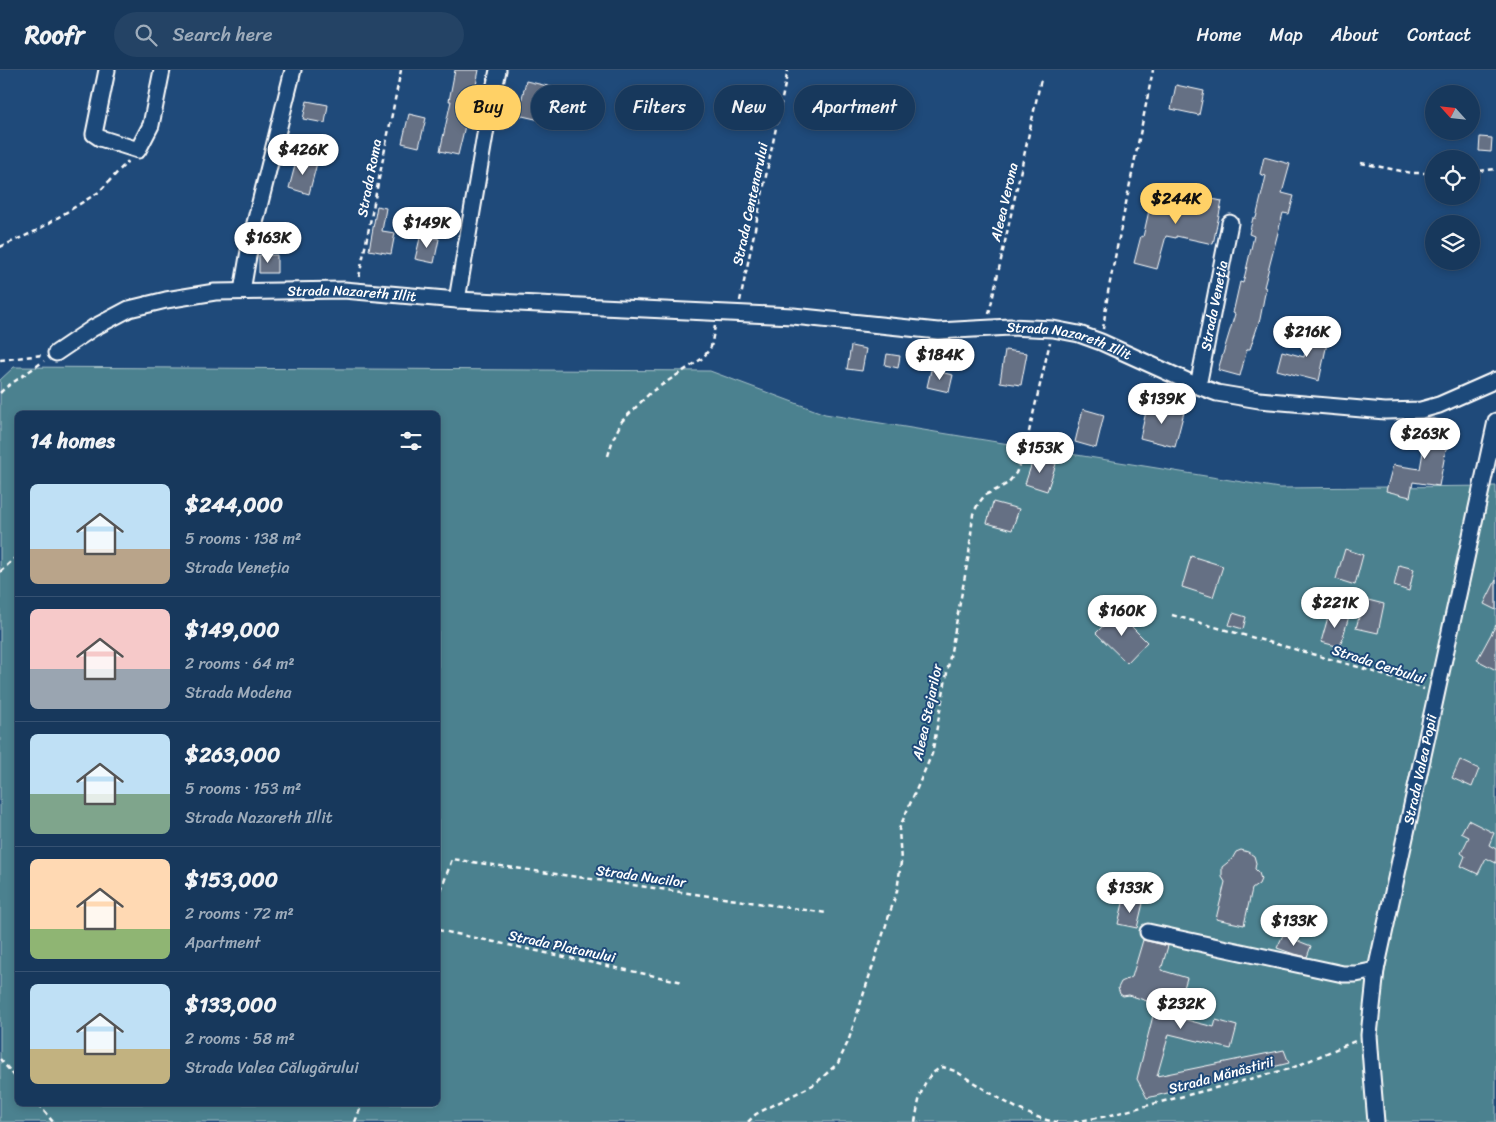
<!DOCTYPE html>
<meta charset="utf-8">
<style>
body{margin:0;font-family:Sriracha,sans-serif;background:#244365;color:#f1f3f6;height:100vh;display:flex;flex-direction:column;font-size:19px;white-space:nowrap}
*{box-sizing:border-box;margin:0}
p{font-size:16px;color:#9eacbb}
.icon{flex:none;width:28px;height:28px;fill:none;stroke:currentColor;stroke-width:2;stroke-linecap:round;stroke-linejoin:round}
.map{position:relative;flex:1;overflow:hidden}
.sheet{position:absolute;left:15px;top:341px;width:425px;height:695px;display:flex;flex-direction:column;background:#17385c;border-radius:8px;box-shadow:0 2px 8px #0003,0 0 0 1px #365272}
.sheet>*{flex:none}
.top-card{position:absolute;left:455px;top:15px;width:475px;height:45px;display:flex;gap:10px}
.needle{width:32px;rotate:297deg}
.buttons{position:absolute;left:1425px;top:15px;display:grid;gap:10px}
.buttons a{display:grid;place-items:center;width:55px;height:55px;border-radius:50%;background:#17385c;box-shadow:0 2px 8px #0003,0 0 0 1px #365272;font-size:25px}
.price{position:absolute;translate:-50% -42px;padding:0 11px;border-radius:18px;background:#fff;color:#222;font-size:16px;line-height:32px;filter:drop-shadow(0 1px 2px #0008)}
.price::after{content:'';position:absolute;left:50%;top:30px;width:15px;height:11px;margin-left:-8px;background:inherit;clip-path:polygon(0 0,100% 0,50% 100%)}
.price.current{background:#ffd166;color:#111}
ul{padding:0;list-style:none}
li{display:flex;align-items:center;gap:15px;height:125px;padding:0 15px}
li+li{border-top:1px solid #365272}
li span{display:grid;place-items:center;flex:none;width:140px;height:100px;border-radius:8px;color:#555}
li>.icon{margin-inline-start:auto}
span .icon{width:60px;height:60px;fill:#fffc;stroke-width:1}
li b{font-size:21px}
h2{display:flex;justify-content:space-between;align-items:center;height:60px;padding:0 15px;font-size:21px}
.chip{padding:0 18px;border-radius:22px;background:#17385c;box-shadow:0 2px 8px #0003,0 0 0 1px #365272;font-size:18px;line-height:45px}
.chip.current{background:#ffd166;color:#111}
header{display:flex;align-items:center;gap:30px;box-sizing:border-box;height:70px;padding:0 25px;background:#17385c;border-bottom:1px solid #365272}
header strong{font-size:24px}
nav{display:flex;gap:28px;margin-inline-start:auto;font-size:18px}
.search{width:350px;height:45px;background:#244365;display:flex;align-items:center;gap:12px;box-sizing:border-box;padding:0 18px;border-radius:28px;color:#9eacbb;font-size:19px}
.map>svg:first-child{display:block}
.green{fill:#4b818f;stroke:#a5c0c7;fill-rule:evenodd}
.building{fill:#657084;stroke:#fff}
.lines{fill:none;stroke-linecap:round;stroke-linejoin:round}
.minor-casing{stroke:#fff;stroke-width:19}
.path{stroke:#fff;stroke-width:2.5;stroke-dasharray:5 4;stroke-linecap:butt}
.minor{stroke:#1f4a7a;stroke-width:15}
.labels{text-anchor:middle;stroke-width:4;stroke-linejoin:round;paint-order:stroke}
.street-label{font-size:14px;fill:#fff;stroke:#1f4a7a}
</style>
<header>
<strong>Roofr</strong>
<div class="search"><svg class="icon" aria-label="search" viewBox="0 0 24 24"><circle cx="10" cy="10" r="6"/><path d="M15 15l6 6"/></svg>Search here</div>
<nav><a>Home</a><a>Map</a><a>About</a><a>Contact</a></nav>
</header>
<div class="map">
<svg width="1496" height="1052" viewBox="0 0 1496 1052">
<rect width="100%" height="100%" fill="#1f4a7a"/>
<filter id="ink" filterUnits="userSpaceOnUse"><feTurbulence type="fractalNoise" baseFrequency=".02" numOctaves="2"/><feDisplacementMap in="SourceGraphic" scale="10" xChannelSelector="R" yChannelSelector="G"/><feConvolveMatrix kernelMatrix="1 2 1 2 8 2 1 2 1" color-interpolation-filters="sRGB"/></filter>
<g filter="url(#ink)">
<path class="green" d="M 14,297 L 710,301 L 825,344 L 1279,418 L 1496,416 L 1496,1052 L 0,1052 L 0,310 ZM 18,344 L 438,344 L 438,1034 L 18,1034 Z"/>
<path class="building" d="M 455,0 L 479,0 L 472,36 L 470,35 L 458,85 L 440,81 L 451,31 L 449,31 Z
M 526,11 L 552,17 L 544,51 L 518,45 Z
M 1176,15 L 1204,21 L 1199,45 L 1171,39 Z
M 307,31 L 328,35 L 325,53 L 303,49 Z
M 409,44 L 426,48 L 419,77 L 402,73 Z
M 1480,67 L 1492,68 L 1491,82 L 1479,81 Z
M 1264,87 L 1290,94 L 1282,123 L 1294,126 L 1289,144 L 1283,143 L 1264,217 L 1266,218 L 1260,249 L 1250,279 L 1247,279 L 1240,306 L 1218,300 L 1235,244 L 1233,243 L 1240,212 L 1243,213 L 1254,166 L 1249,164 L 1253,148 L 1256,148 L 1266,106 L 1260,104 Z
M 297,88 L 317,93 L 309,124 L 289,118 Z
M 1153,123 L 1195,133 L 1197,126 L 1222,131 L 1213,174 L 1176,166 L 1176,168 L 1166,166 L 1157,199 L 1134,193 L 1141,166 L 1143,167 Z
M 377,136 L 386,138 L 382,161 L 395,163 L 391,184 L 369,180 Z
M 275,156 L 297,159 L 295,176 L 273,174 Z
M 421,164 L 439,169 L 434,193 L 415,189 Z
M 259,185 L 277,185 L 277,203 L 259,203 Z
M 1311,260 L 1329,264 L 1319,311 L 1277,300 L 1282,281 L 1304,287 Z
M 851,276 L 866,279 L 862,301 L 847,299 Z
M 1005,280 L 1027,283 L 1021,315 L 1000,312 Z
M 887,284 L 900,286 L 898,298 L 885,295 Z
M 931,300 L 953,305 L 949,322 L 927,317 Z
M 1148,333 L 1184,342 L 1175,377 L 1140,368 Z
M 1083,339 L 1104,345 L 1096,378 L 1075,372 Z
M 1429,348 L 1455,352 L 1451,374 L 1447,374 L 1439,416 L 1413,412 L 1410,427 L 1386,421 L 1393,395 L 1420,399 Z
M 1034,387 L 1056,394 L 1047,421 L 1025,414 Z
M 993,432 L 1019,439 L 1012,460 L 987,453 Z
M 1345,479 L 1363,485 L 1355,515 L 1336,509 Z
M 1191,486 L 1223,496 L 1213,527 L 1182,517 Z
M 1399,495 L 1414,499 L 1409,521 L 1394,516 Z
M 1496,510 L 1496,540 L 1484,534 Z
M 1364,529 L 1384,534 L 1378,563 L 1356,558 Z
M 1330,540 L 1349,546 L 1340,577 L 1321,572 Z
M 1117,542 L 1147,572 L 1127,593 L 1096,563 Z
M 1233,543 L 1246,547 L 1243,559 L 1229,555 Z
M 1496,555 L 1496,600 L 1477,590 Z
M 1460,690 L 1479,699 L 1472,717 L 1452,708 Z
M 1468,750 L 1494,763 L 1489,775 L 1496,779 L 1496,793 L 1486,788 L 1478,804 L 1461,796 L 1465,786 L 1461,783 L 1469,767 L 1461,763 Z
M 1241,780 L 1248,782 L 1254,786 L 1256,793 L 1255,799 L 1259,803 L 1261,809 L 1259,814 L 1252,819 L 1244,855 L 1216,849 L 1225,812 L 1222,807 L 1222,797 L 1232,789 L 1236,782 Z
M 1124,829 L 1143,833 L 1137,858 L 1118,854 Z
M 1283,865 L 1311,876 L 1307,887 L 1291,883 L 1277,878 Z
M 1143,870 L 1168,876 L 1161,900 L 1187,908 L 1175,947 L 1214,957 L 1216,950 L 1237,956 L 1231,979 L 1169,964 L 1157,1006 L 1284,980 L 1289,993 L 1147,1028 L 1137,1009 L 1156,934 L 1129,925 L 1123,926 L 1120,924 L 1118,918 L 1121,912 L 1132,907 Z"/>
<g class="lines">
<defs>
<g id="minor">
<path d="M 107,0 L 94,64 L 100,68 L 138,80 L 151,55 L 162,0"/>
<path d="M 242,221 L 251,169 L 293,0"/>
<path d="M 457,230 L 487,53 L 498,0"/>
<path id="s1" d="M 56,283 L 93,258 L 129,239 L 166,230 L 215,222 L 344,220 L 457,230 L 793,246 L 938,261 L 1010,257 L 1053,259 L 1079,264 L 1101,272 L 1198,316 L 1217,323 L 1259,330 L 1385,341 L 1421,340 L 1439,335 L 1496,310"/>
<path id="s2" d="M 1198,316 L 1230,153"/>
<path d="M 1148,862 L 1343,904 L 1356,904 L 1376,900"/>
<path id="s3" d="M 1376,1052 L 1372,1005 L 1369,965 L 1376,900 L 1496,351"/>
</g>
</defs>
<use href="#minor" class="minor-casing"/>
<path class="path" d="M 1361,93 L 1411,103 L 1434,103
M 1471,102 L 1496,99
M 0,177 L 36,161 L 99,122 L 128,91
M 359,207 L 401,0
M 740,231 L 788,0
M 989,244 L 1041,9
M 1103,259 L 1108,222 L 1153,0
M 0,290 L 42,285
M 0,323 L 5,318 L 44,291
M 608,386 L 613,369 L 622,351 L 651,322 L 703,288 L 711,277 L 715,256
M 0,502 L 18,485
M 1172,545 L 1362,598 L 1424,619
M 438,829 L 452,789 L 827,843
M 438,860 L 683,912
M 0,989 L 18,1010
M 38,1034 L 53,1052
M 355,1052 L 362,1034
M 748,1052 L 756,1044 L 815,1014 L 838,993 L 848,972 L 897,821 L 901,792 L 899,759 L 932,684 L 969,484 L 973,444 L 978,434 L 985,425 L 1000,418 L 1008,413 L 1016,403 L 1024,383 L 1050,272
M 915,1052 C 919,1031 921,1005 943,997 L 955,1001 C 984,1018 1024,1048 1057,1052
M 1074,1052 L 1107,1046 L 1292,998 L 1355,971"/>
<use href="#minor" class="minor"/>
</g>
</g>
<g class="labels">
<g class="street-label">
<text transform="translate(369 108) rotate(-79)" y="5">Strada Roma</text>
<text transform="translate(1004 132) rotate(-77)" y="5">Aleea Verona</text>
<text transform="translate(750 134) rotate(-78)" y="5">Strada Centenarului</text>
<text dy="5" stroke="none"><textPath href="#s1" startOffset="310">Strada Nazareth Illit</textPath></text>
<text dy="5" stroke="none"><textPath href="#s2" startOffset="82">Strada Veneția</textPath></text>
<text dy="5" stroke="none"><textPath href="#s1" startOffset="1031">Strada Nazareth Illit</textPath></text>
<text transform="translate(1379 594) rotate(18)" y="5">Strada Cerbului</text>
<text transform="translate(927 642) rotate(-78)" y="5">Aleea Stejarilor</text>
<text dy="5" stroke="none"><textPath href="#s3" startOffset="358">Strada Valea Popii</textPath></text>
<text transform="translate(641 806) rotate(8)" y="5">Strada Nucilor</text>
<text transform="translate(562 876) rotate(12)" y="5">Strada Platanului</text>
<text transform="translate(1221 1005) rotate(-15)" y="5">Strada Mănăstirii</text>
</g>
</g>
</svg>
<div class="buttons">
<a><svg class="needle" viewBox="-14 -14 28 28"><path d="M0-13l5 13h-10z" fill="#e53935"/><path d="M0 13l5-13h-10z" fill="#9eacbb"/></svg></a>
<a><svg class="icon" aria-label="locate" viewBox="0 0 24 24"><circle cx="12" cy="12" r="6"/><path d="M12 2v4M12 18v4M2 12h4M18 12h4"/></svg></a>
<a><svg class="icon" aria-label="layers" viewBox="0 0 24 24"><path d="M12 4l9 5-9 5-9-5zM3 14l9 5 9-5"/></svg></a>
</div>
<b class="price" style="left:303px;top:106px">$426K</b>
<b class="price current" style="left:1176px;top:155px">$244K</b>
<b class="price" style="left:427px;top:179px">$149K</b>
<b class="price" style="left:268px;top:194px">$163K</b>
<b class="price" style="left:1307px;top:288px">$216K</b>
<b class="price" style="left:940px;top:311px">$184K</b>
<b class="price" style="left:1162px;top:355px">$139K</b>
<b class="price" style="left:1425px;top:390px">$263K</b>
<b class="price" style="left:1040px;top:404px">$153K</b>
<b class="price" style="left:1335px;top:559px">$221K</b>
<b class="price" style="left:1122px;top:567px">$160K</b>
<b class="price" style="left:1130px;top:844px">$133K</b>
<b class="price" style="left:1294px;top:877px">$133K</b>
<b class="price" style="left:1181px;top:960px">$232K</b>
<div class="top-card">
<a class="chip current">Buy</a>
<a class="chip">Rent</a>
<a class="chip">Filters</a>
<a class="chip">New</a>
<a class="chip">Apartment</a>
</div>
<section class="sheet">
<h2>14 homes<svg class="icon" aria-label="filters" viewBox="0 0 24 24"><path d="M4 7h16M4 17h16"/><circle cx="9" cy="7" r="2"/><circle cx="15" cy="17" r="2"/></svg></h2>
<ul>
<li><span style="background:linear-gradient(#bfe0f5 65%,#b9a48a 0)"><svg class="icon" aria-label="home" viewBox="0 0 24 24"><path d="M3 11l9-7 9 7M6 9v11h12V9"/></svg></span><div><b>$244,000</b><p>5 rooms · 138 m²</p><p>Strada Veneția</p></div></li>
<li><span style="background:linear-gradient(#f6c9c9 60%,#9aa5b1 0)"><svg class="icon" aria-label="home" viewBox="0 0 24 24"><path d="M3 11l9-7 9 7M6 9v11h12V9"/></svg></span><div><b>$149,000</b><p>2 rooms · 64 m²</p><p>Strada Modena</p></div></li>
<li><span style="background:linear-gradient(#bfe0f5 60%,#7fa58c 0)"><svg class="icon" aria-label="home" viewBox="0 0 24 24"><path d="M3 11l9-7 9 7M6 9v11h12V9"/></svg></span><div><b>$263,000</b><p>5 rooms · 153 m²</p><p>Strada Nazareth Illit</p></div></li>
<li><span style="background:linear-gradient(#ffd9b3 70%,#8fb573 0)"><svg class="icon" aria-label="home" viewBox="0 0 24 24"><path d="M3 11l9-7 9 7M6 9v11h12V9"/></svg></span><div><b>$153,000</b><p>2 rooms · 72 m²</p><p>Apartment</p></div></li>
<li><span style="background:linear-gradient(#bfe0f5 65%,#c2b280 0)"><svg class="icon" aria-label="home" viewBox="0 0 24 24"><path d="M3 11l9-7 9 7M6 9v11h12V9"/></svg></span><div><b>$133,000</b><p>2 rooms · 58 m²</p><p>Strada Valea Călugărului</p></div></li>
</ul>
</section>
</div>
